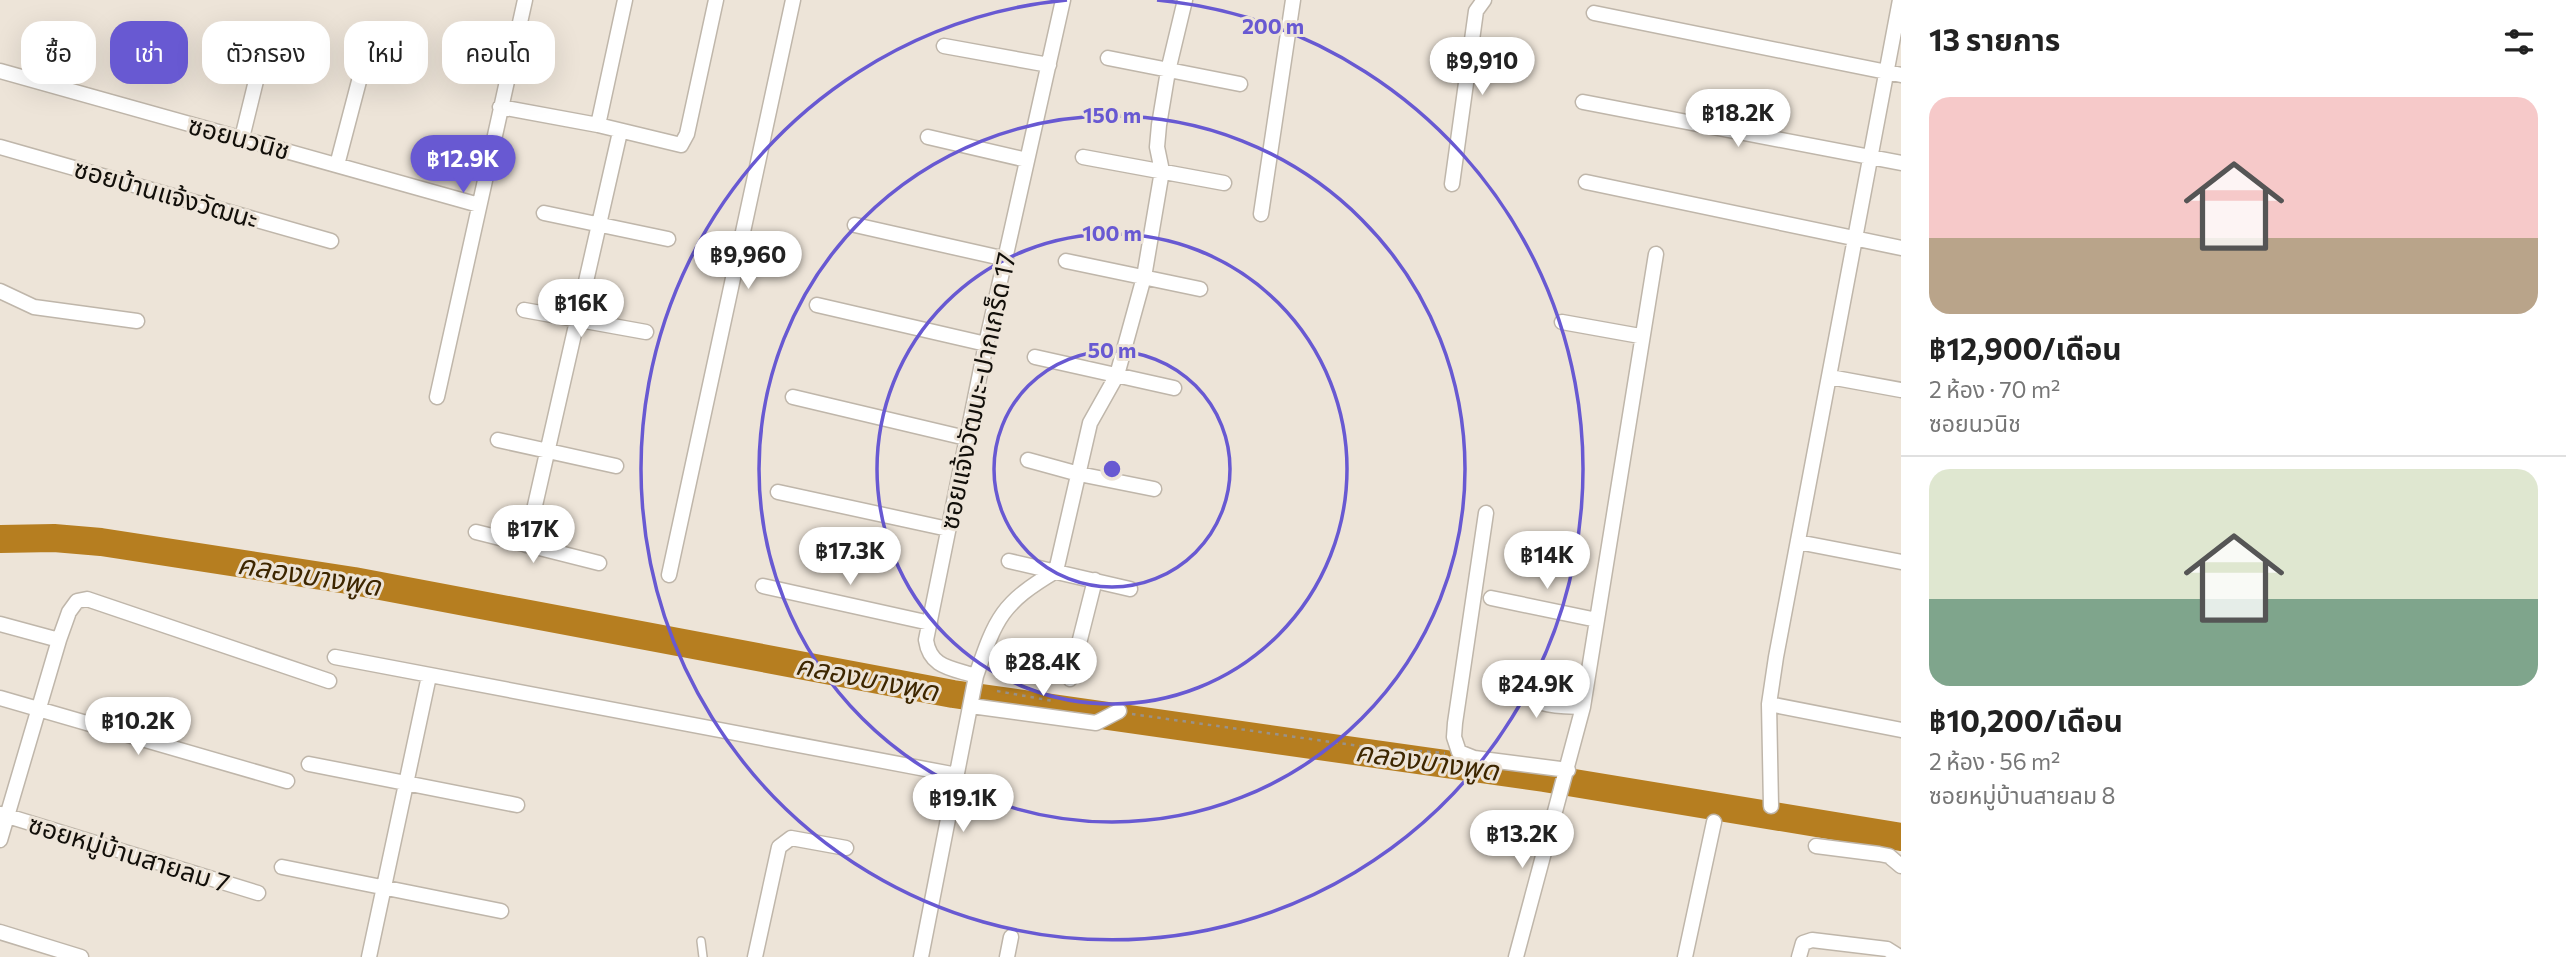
<!DOCTYPE html>
<html lang="th">
<meta charset="utf-8">
<style>
body{margin:0;font-family:Commissioner,"Noto Sans Thai",sans-serif;background:#f2f2f2;color:#222;height:100vh;display:flex;flex-direction:column;font-size:26px;white-space:nowrap}
*{box-sizing:border-box;margin:0}
p{font-size:23px;color:#767676}
.icon{flex:none;width:38px;height:38px;fill:none;stroke:currentColor;stroke-width:2;stroke-linecap:round;stroke-linejoin:round}
.map{position:relative;flex:1;overflow:hidden}
.panel{display:flex;flex-direction:column;background:#fff;width:665px}
.panel>*{flex:none}
.guide{position:absolute;left:21px;top:21px;width:665px;height:63px;display:flex;gap:14px}
.price{position:absolute;translate:-50% -60px;padding:0 16px;border-radius:24px;background:#fff;color:#222;font-size:23px;line-height:46px;filter:drop-shadow(0 2px 4px #0008)}
.price::after{content:'';position:absolute;left:50%;top:42px;width:21px;height:16px;margin-left:-10px;background:inherit;clip-path:polygon(0 0,100% 0,50% 100%)}
.price.current{background:#6859d2;color:#fff}
ul{padding:0;list-style:none}
li{display:grid;align-content:center;gap:14px;height:371px;padding:0 28px}
li+li{border-top:2px solid #e0e0e0}
li span{display:grid;place-items:center;height:217px;border-radius:21px;color:#555}
li>.icon{margin-inline-start:auto}
span .icon{width:126px;height:126px;fill:#fffc;stroke-width:1}
li b{font-size:30px}
h2{display:flex;justify-content:space-between;align-items:center;height:84px;padding:0 28px;font-size:30px}
.chip{padding:0 24px;border-radius:21px;background:#fff;box-shadow:0 7px 28px #0002;font-size:24px;line-height:63px}
.chip.current{background:#6859d2;color:#fff}
main{display:flex;flex:1;min-height:0}
.map>svg:first-child{display:block}
.lines{fill:none;stroke-linecap:round;stroke-linejoin:round}
.river{stroke:#b67e20;stroke-width:28}
.lane-casing{stroke:#bfb6aa;stroke-width:10}
.street-casing{stroke:#bfb6aa;stroke-width:17}
.path{stroke:#999289;stroke-width:2.5;stroke-dasharray:3.5 5;stroke-linecap:butt}
.lane{stroke:#fff;stroke-width:7}
.street{stroke:#fff;stroke-width:14}
.ring{fill:none;stroke:#6859d2;stroke-width:3.5}
.labels{text-anchor:middle;stroke-width:6;stroke-linejoin:round;paint-order:stroke}
.street-label{font-size:26px;fill:#120f0a;stroke:#ede4d8}
.water-label{font-size:28px;font-style:italic;fill:#3d2600;stroke:#ede4d8}
.centre{fill:#6859d2;stroke:#ede4d8;stroke-width:3.5}
.ring-label{font-size:21px;text-anchor:middle;font-weight:bold;fill:#6859d2;stroke:#ede4d8;stroke-width:6;stroke-linejoin:round;paint-order:stroke}
</style>
<main>
<div class="map">
<svg width="1901" height="957" viewBox="0 0 1901 957">
<rect width="100%" height="100%" fill="#ede4d8"/>
<g class="lines">
<path class="river" d="M 0,539 L 54,538 L 101,542 L 354,581 L 953,694 L 1544,778 L 1901,837"/>
<defs>
<path id="lane" d="M 701,941 L 703,957"/>
<path id="street" d="M 1594,13 L 1901,75
M 944,46 L 1049,65
M 1108,58 L 1240,84
M 0,71 L 479,205
M 1583,102 L 1901,163
M 500,107 L 598,125 L 681,145 L 687,134 L 716,0
M 598,125 L 625,0
M 928,137 L 1027,160
M 242,138 L 265,44
M 0,147 L 331,241
M 1083,157 L 1224,183
M 337,165 L 364,62
M 1586,182 L 1901,248
M 1452,184 L 1476,11 L 1484,0
M 544,213 L 668,239
M 1261,214 L 1293,0
M 855,225 L 1006,259
M 1066,261 L 1200,289
M 0,291 L 34,307 L 137,321
M 817,305 L 986,344
M 524,310 L 646,332
M 1562,322 L 1640,336
M 1035,357 L 1174,388
M 1830,377 L 1901,390
M 437,397 L 525,0
M 793,397 L 966,438
M 498,440 L 616,466
M 1028,460 L 1079,474 L 1154,489
M 778,492 L 948,529
M 1486,513 L 1455,723 L 1454,737 L 1459,752 L 1474,758 L 1568,770
M 476,532 L 599,563
M 1798,542 L 1901,562
M 526,545 L 620,132
M 1009,561 L 1130,589
M 669,575 L 793,0
M 763,586 L 930,623
M 1491,598 L 1597,620
M 0,624 L 59,640
M 335,657 L 957,775
M 976,676 C 996,617 1002,603 1056,571 L 1090,423 L 1117,375 L 1144,277 L 1162,171 L 1157,147 L 1159,125 L 1168,71 L 1185,0
M 1070,679 L 1095,580
M 1519,683 C 1531,708 1558,706 1583,707
M 0,698 L 287,781
M 1769,704 L 1901,730
M 971,706 L 1096,723 L 1119,711
M 309,764 L 517,805
M 1771,806 L 1769,704 L 1776,657 L 1900,0
M 1,814 L 258,893
M 0,840 L 59,640 L 69,612 L 77,601 L 87,599 L 329,681
M 1816,846 L 1879,854 L 1889,856 L 1901,866
M 282,867 L 501,911
M 0,932 L 81,957
M 369,957 L 429,676
M 755,957 L 779,847 L 791,838 L 846,848
M 921,957 L 976,676 C 952,668 930,668 926,640 L 986,344 L 1063,0
M 1007,957 L 1011,937
M 1516,957 L 1583,707 L 1656,254
M 1685,957 L 1714,822
M 1799,957 L 1803,943 L 1812,940 L 1887,949 L 1900,957"/>
</defs>
<use href="#lane" class="lane-casing"/>
<use href="#street" class="street-casing"/>
<path class="path" d="M 997,691 L 1053,701
M 1132,714 L 1367,747 L 1445,753"/>
<use href="#lane" class="lane"/>
<use href="#street" class="street"/>
</g>
<g class="ring">
<circle cx="1112" cy="469" r="118"/>
<circle cx="1112" cy="469" r="235"/>
<circle cx="1112" cy="469" r="353"/>
<path d="M1157 0A471 471 0 1 1 1067 0"/>
</g>
<g class="labels">
<g class="street-label">
<text transform="translate(239 138) rotate(15)" y="9">ซอยนวนิช</text>
<text transform="translate(166 194) rotate(16)" y="9">ซอยบ้านแจ้งวัฒนะ</text>
<text transform="translate(978 391) rotate(-78)" y="9">ซอยแจ้งวัฒนะ-ปากเกร็ด 17</text>
<text transform="translate(129 854) rotate(17)" y="9">ซอยหมู่บ้านสายลม 7</text>
</g>
<g class="water-label">
<text transform="translate(309 575) rotate(9)" y="10">คลองบางพูด</text>
<text transform="translate(867 678) rotate(11)" y="10">คลองบางพูด</text>
<text transform="translate(1427 761) rotate(8)" y="10">คลองบางพูด</text>
</g>
</g>
<circle cx="1112" cy="469" r="10" class="centre"/>
<g class="ring-label">
<text x="1273" y="34">200 m</text>
<text x="1112" y="123">150 m</text>
<text x="1112" y="241">100 m</text>
<text x="1112" y="358">50 m</text>
</g>
</svg>
<b class="price" style="left:1482px;top:97px">฿9,910</b>
<b class="price" style="left:1738px;top:149px">฿18.2K</b>
<b class="price current" style="left:463px;top:195px">฿12.9K</b>
<b class="price" style="left:748px;top:291px">฿9,960</b>
<b class="price" style="left:581px;top:339px">฿16K</b>
<b class="price" style="left:533px;top:565px">฿17K</b>
<b class="price" style="left:850px;top:587px">฿17.3K</b>
<b class="price" style="left:1547px;top:591px">฿14K</b>
<b class="price" style="left:1043px;top:698px">฿28.4K</b>
<b class="price" style="left:1536px;top:720px">฿24.9K</b>
<b class="price" style="left:138px;top:757px">฿10.2K</b>
<b class="price" style="left:963px;top:834px">฿19.1K</b>
<b class="price" style="left:1522px;top:870px">฿13.2K</b>
<div class="guide">
<a class="chip">ซื้อ</a>
<a class="chip current">เช่า</a>
<a class="chip">ตัวกรอง</a>
<a class="chip">ใหม่</a>
<a class="chip">คอนโด</a>
</div>
</div>
<section class="panel">
<h2>13 รายการ<svg class="icon" aria-label="filters" viewBox="0 0 24 24"><path d="M4 7h16M4 17h16"/><circle cx="9" cy="7" r="2"/><circle cx="15" cy="17" r="2"/></svg></h2>
<ul>
<li><span style="background:linear-gradient(#f6c9c9 65%,#b9a48a 0)"><svg class="icon" aria-label="home" viewBox="0 0 24 24"><path d="M3 11l9-7 9 7M6 9v11h12V9"/></svg></span><div><b>฿12,900/เดือน</b><p>2 ห้อง · 70 m²</p><p>ซอยนวนิช</p></div></li>
<li><span style="background:linear-gradient(#dfe7d0 60%,#7fa58c 0)"><svg class="icon" aria-label="home" viewBox="0 0 24 24"><path d="M3 11l9-7 9 7M6 9v11h12V9"/></svg></span><div><b>฿10,200/เดือน</b><p>2 ห้อง · 56 m²</p><p>ซอยหมู่บ้านสายลม 8</p></div></li>
</ul>
</section>
</main>
